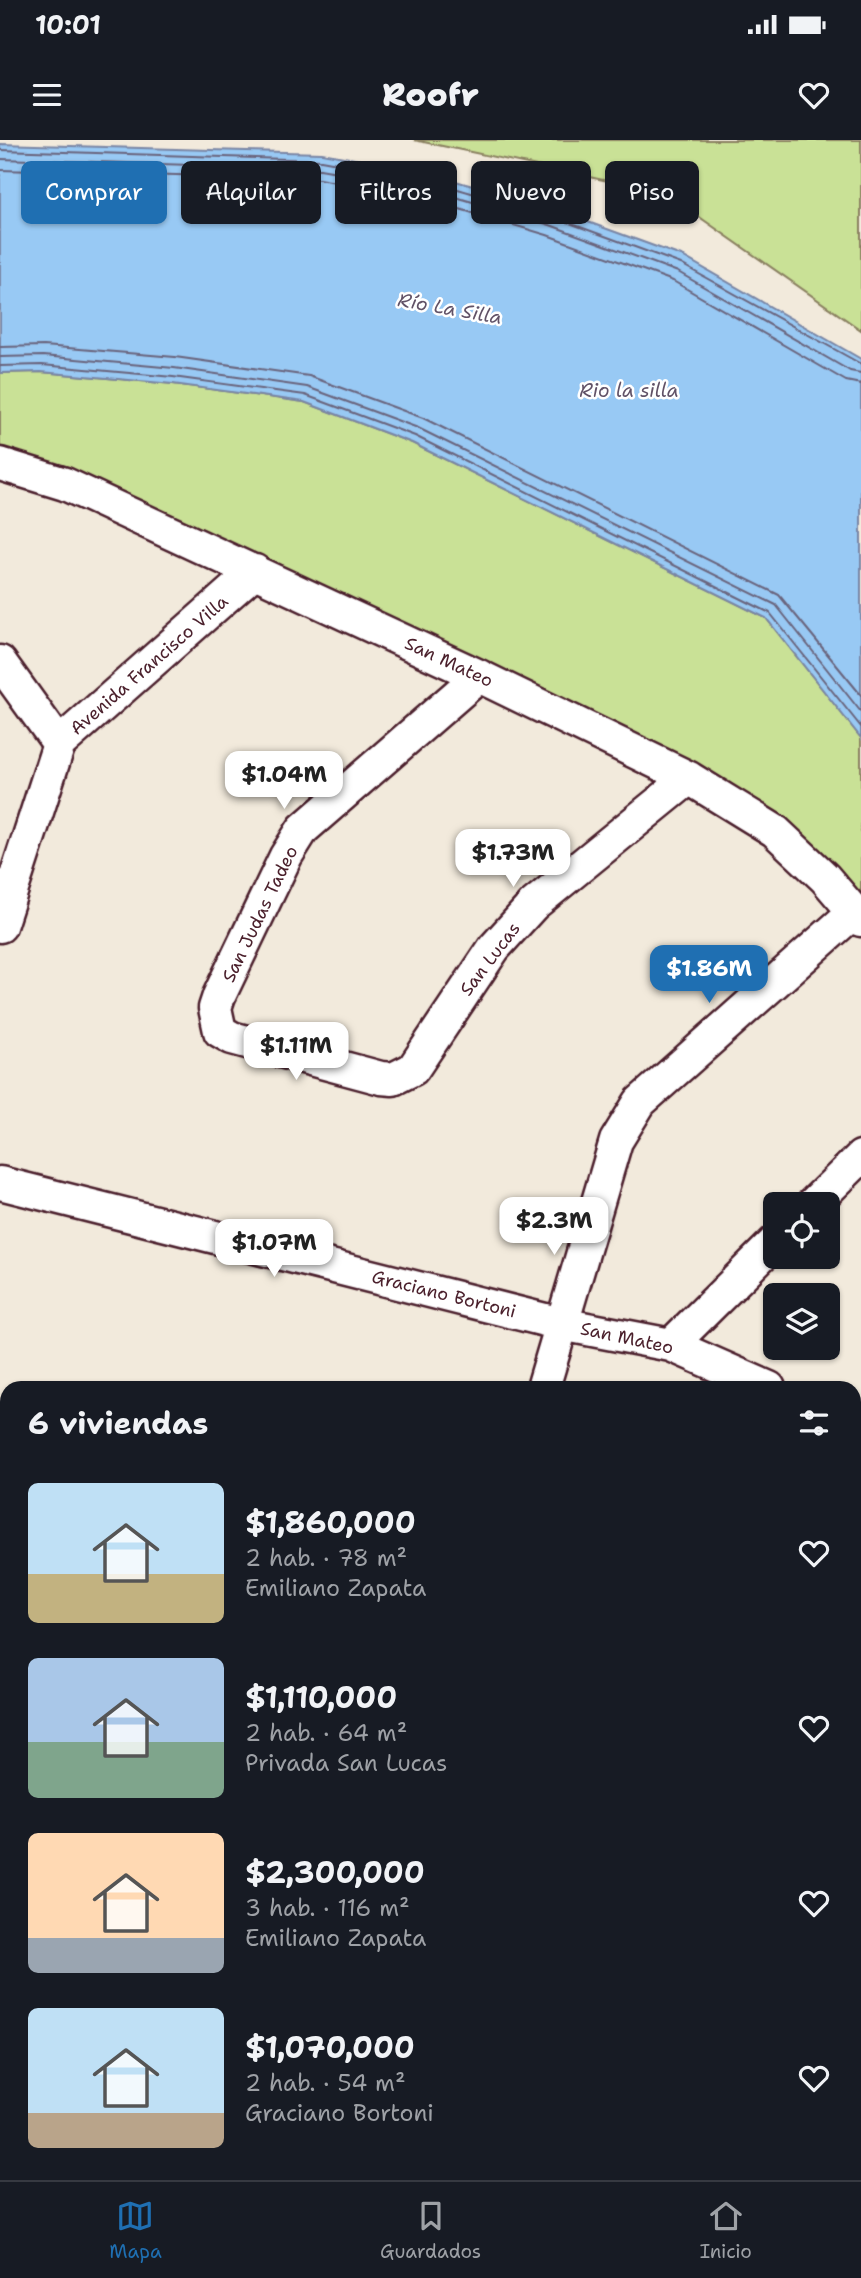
<!DOCTYPE html>
<html lang="es">
<meta charset="utf-8">
<style>
body{margin:0;font-family:"Shantell Sans",sans-serif;background:#242831;color:#f1f3f6;height:100vh;display:flex;flex-direction:column;font-size:26px;white-space:nowrap}
*{box-sizing:border-box;margin:0}
p{font-size:23px;color:#9ea1a6}
.icon{flex:none;width:38px;height:38px;fill:none;stroke:currentColor;stroke-width:2;stroke-linecap:round;stroke-linejoin:round}
.map{position:relative;flex:1;overflow:hidden}
.details{position:absolute;left:0px;top:1241px;width:861px;height:800px;display:flex;flex-direction:column;background:#171b24;border-radius:21px 21px 0 0;box-shadow:0 2px 5px #0004}
.details>*{flex:none}
.guide{position:absolute;left:21px;top:21px;width:819px;height:63px;display:flex;gap:14px}
.buttons{position:absolute;left:763px;top:1052px;display:grid;gap:14px}
.buttons a{display:grid;place-items:center;width:77px;height:77px;border-radius:10px;background:#171b24;box-shadow:0 2px 5px #0004;font-size:35px}
.price{position:absolute;translate:-50% -60px;padding:0 16px;border-radius:14px;background:#fff;color:#222;font-size:23px;line-height:46px;filter:drop-shadow(0 2px 4px #0008)}
.price::after{content:'';position:absolute;left:50%;top:42px;width:21px;height:16px;margin-left:-10px;background:inherit;clip-path:polygon(0 0,100% 0,50% 100%)}
.price.selected{background:#1f6fb2;color:#fff}
ul{padding:0;list-style:none}
li{display:flex;align-items:center;gap:21px;height:175px;padding:0 28px}
li span{display:grid;place-items:center;flex:none;width:196px;height:140px;border-radius:10px;color:#555}
li>.icon{margin-inline-start:auto}
span .icon{width:84px;height:84px;fill:#fffc;stroke-width:1}
li b{font-size:30px}
h2{display:flex;justify-content:space-between;align-items:center;height:84px;padding:0 28px;font-size:30px}
.pill{padding:0 24px;border-radius:10px;background:#171b24;box-shadow:0 2px 5px #0004;font-size:24px;line-height:63px}
.pill.selected{background:#1f6fb2;color:#fff}
.status{display:flex;justify-content:space-between;align-items:center;height:49px;padding:0 35px;background:#171b24;direction:ltr}
.status svg{height:19px;fill:currentColor}
header{display:flex;justify-content:space-between;align-items:center;height:91px;padding:0 28px;background:#171b24;font-size:32px;font-weight:800}
.tabs{display:flex;justify-content:space-around;align-items:center;height:98px;border-top:2px solid #363941;background:#171b24;font-size:19px;color:#9ea1a6}
.tabs a{display:grid;justify-items:center;gap:4px}
.tabs .selected{color:#1f6fb2}
.map>svg:first-child{display:block}
.green{fill:#c9e196;stroke:#8a8060;stroke-width:2}
.water{fill:#98c9f4;stroke:#7985a4;stroke-width:2}
.lines{fill:none;stroke-linecap:round;stroke-linejoin:round}
.shore{stroke:#69637b;stroke-width:2}
.minor-casing{stroke:#4a1f2b;stroke-width:37}
.minor{stroke:#fff;stroke-width:32}
.labels{text-anchor:middle;stroke-width:5;stroke-linejoin:round;paint-order:stroke}
.street-label{font-size:18px;fill:#4a1f2b;stroke:#fff}
.water-label{font-size:19px;font-style:italic;fill:#615267;stroke:#fff}
</style>
<div class="status"><b>10:01</b><svg viewBox="0 0 49 12"><path d="M0 12V9h3v3zM5 12V6h3v6zM10 12V3h3v9zM15 12V0h3v12zM26 1h20v11H26zM47 4h2v5h-2z"/></svg></div>
<header><svg class="icon" aria-label="menu" viewBox="0 0 24 24"><path d="M4 6h16M4 12h16M4 18h16"/></svg>Roofr<svg class="icon" aria-label="heart" viewBox="0 0 24 24"><path d="M12 20l-8-8c-3-5 5-10 8-4 3-6 11-1 8 4z"/></svg></header>
<div class="map">
<svg width="861" height="2040" viewBox="0 0 861 2040">
<rect width="100%" height="100%" fill="#f2eadc"/>
<filter id="ink" filterUnits="userSpaceOnUse"><feTurbulence type="fractalNoise" baseFrequency=".0143" numOctaves="2"/><feDisplacementMap in="SourceGraphic" scale="14" xChannelSelector="R" yChannelSelector="G"/><feConvolveMatrix kernelMatrix="1 2 1 2 8 2 1 2 1" color-interpolation-filters="sRGB"/></filter>
<g filter="url(#ink)">
<path class="green" d="M 414,0 L 861,0 L 861,190 L 665,53 Z
M 41,232 L 173,244 L 304,262 L 412,303 L 766,478 L 861,598 L 861,780 L 775,691 L 0,324 L 0,233 Z
M 0,1570 L 7,1572 L 7,1665 L 0,1663 Z
M 7,1763 L 7,1972 L 0,1970 L 0,1781 Z
M 854,1799 L 861,1801 L 861,2040 L 254,2040 L 231,2034 L 854,2034 Z"/>
<path class="water" d="M 0,4 L 322,13 L 425,32 L 555,70 L 684,117 L 861,219 L 861,598 L 766,478 L 412,303 L 304,262 L 173,244 L 41,232 L 0,233 Z"/>
<g class="lines">
<path class="shore" d="M 0,10 L 321,20 L 424,39 L 553,77 L 681,124 L 861,224
M 0,19 L 320,29 L 422,47 L 550,85 L 678,132 L 850,231 L 861,233
M 0,30 L 319,39 L 419,57 L 547,95 L 673,141 L 846,241 L 861,244
M 0,207 L 44,206 L 175,217 L 309,236 L 423,278 L 779,455 L 861,555
M 0,217 L 43,216 L 174,228 L 307,247 L 418,288 L 776,465 L 861,572
M 0,226 L 42,225 L 173,237 L 305,255 L 415,296 L 770,473 L 861,587"/>
<defs>
<path id="minor" d="M 0,324 L 65,344 L 479,536 L 689,638 L 775,691 L 825,738 L 861,780
M 0,522 L 59,604
M 479,536 L 303,689 L 286,716 L 219,856 L 215,868 L 220,891 L 232,898 L 381,938 L 393,939 L 413,929 L 494,808 L 533,765 L 689,638
M 0,786 L 59,604 L 255,431
M 0,1043 L 561,1184 L 671,1205 L 769,1248
M 813,1064 L 861,1017
M 671,1205 L 775,1102
M 543,1248 L 616,1001 L 640,962 L 855,771
M 854,1284 L 861,1287
M 0,1395 L 7,1397
M 854,1613 L 861,1615
M 0,1970 L 7,1972
M 231,2034 L 254,2040
M 323,2040 L 325,2034"/>
</defs>
<use href="#minor" class="minor-casing"/>
<use href="#minor" class="minor"/>
</g>
</g>
<g class="labels">
<g class="street-label">
<text transform="translate(449 522) rotate(25)" y="6">San Mateo</text>
<text transform="translate(149 525) rotate(-41)" y="6">Avenida Francisco Villa</text>
<text transform="translate(260 774) rotate(-64)" y="6">San Judas Tadeo</text>
<text transform="translate(490 819) rotate(-53)" y="6">San Lucas</text>
<text transform="translate(444 1154) rotate(14)" y="6">Graciano Bortoni</text>
<text transform="translate(627 1198) rotate(12)" y="6">San Mateo</text>
</g>
<g class="water-label">
<text transform="translate(450 168) rotate(10)" y="7">Río La Silla</text>
<text x="629" y="257">Rio la silla</text>
</g>
</g>
</svg>
<div class="buttons">
<a><svg class="icon" aria-label="locate" viewBox="0 0 24 24"><circle cx="12" cy="12" r="6"/><path d="M12 2v4M12 18v4M2 12h4M18 12h4"/></svg></a>
<a><svg class="icon" aria-label="layers" viewBox="0 0 24 24"><path d="M12 4l9 5-9 5-9-5zM3 14l9 5 9-5"/></svg></a>
</div>
<b class="price" style="left:284px;top:671px">$1.04M</b>
<b class="price" style="left:513px;top:749px">$1.73M</b>
<b class="price selected" style="left:709px;top:865px">$1.86M</b>
<b class="price" style="left:296px;top:942px">$1.11M</b>
<b class="price" style="left:554px;top:1117px">$2.3M</b>
<b class="price" style="left:274px;top:1139px">$1.07M</b>
<div class="guide">
<a class="pill selected">Comprar</a>
<a class="pill">Alquilar</a>
<a class="pill">Filtros</a>
<a class="pill">Nuevo</a>
<a class="pill">Piso</a>
</div>
<section class="details">
<h2>6 viviendas<svg class="icon" aria-label="filters" viewBox="0 0 24 24"><path d="M4 7h16M4 17h16"/><circle cx="9" cy="7" r="2"/><circle cx="15" cy="17" r="2"/></svg></h2>
<ul>
<li><span style="background:linear-gradient(#bfe0f5 65%,#c2b280 0)"><svg class="icon" aria-label="home" viewBox="0 0 24 24"><path d="M3 11l9-7 9 7M6 9v11h12V9"/></svg></span><div><b>$1,860,000</b><p>2 hab. · 78 m²</p><p>Emiliano Zapata</p></div><svg class="icon" aria-label="heart" viewBox="0 0 24 24"><path d="M12 20l-8-8c-3-5 5-10 8-4 3-6 11-1 8 4z"/></svg></li>
<li><span style="background:linear-gradient(#a9c7e8 60%,#7fa58c 0)"><svg class="icon" aria-label="home" viewBox="0 0 24 24"><path d="M3 11l9-7 9 7M6 9v11h12V9"/></svg></span><div><b>$1,110,000</b><p>2 hab. · 64 m²</p><p>Privada San Lucas</p></div><svg class="icon" aria-label="heart" viewBox="0 0 24 24"><path d="M12 20l-8-8c-3-5 5-10 8-4 3-6 11-1 8 4z"/></svg></li>
<li><span style="background:linear-gradient(#ffd9b3 75%,#9aa5b1 0)"><svg class="icon" aria-label="home" viewBox="0 0 24 24"><path d="M3 11l9-7 9 7M6 9v11h12V9"/></svg></span><div><b>$2,300,000</b><p>3 hab. · 116 m²</p><p>Emiliano Zapata</p></div><svg class="icon" aria-label="heart" viewBox="0 0 24 24"><path d="M12 20l-8-8c-3-5 5-10 8-4 3-6 11-1 8 4z"/></svg></li>
<li><span style="background:linear-gradient(#bfe0f5 75%,#b9a48a 0)"><svg class="icon" aria-label="home" viewBox="0 0 24 24"><path d="M3 11l9-7 9 7M6 9v11h12V9"/></svg></span><div><b>$1,070,000</b><p>2 hab. · 54 m²</p><p>Graciano Bortoni</p></div><svg class="icon" aria-label="heart" viewBox="0 0 24 24"><path d="M12 20l-8-8c-3-5 5-10 8-4 3-6 11-1 8 4z"/></svg></li>
</ul>
</section>
</div>
<nav class="tabs">
<a class="selected"><svg class="icon" aria-label="map" viewBox="0 0 24 24"><path d="M3 6l6-2 6 2 6-2v14l-6 2-6-2-6 2zM9 4v14M15 6v14"/></svg>Mapa</a>
<a><svg class="icon" aria-label="saved" viewBox="0 0 24 24"><path d="M7 4h10v16l-5-4-5 4z"/></svg>Guardados</a>
<a><svg class="icon" aria-label="home" viewBox="0 0 24 24"><path d="M3 11l9-7 9 7M6 9v11h12V9"/></svg>Inicio</a>
</nav>
